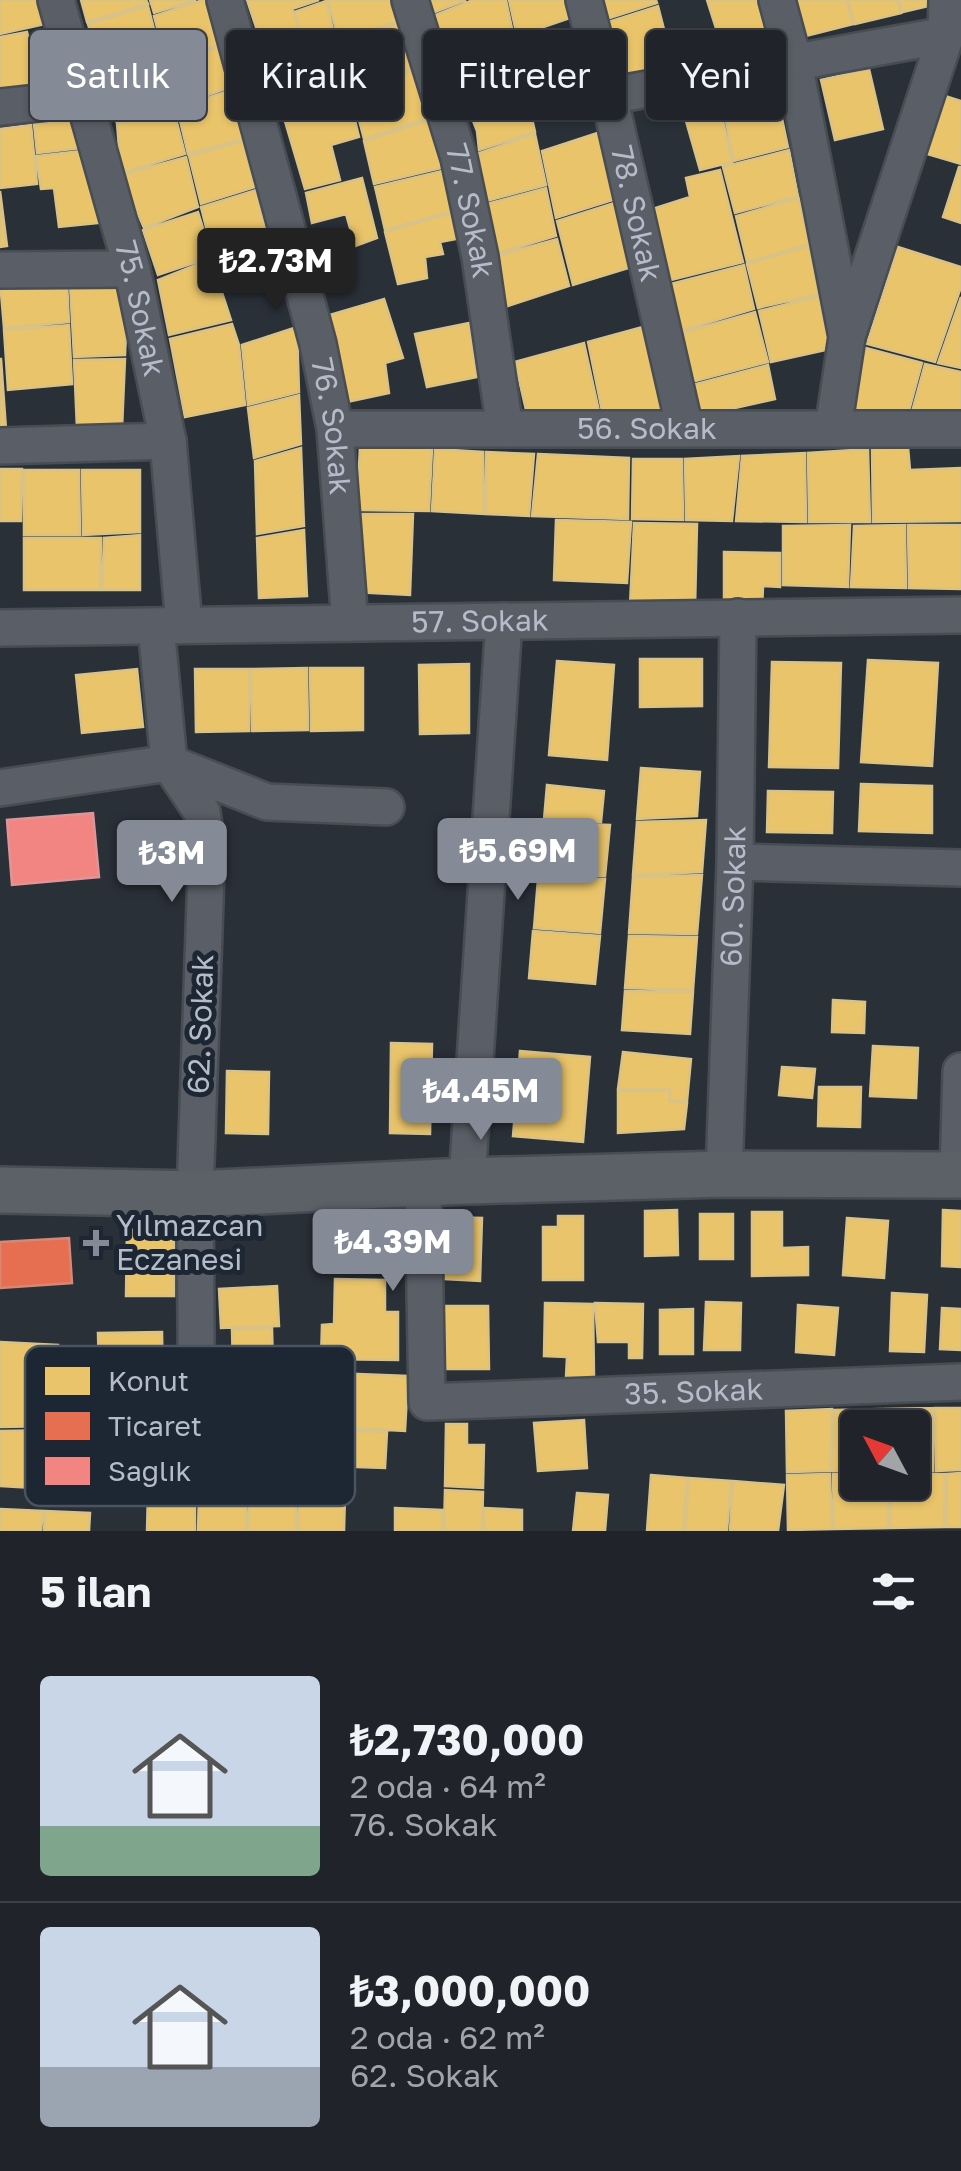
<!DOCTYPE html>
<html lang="tr">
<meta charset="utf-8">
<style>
body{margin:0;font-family:"Golos Text",sans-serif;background:#282c32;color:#f1f3f6;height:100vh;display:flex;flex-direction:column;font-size:38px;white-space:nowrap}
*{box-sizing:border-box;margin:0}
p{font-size:32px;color:#a2a4a8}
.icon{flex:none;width:55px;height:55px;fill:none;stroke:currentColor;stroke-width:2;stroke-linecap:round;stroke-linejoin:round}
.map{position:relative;height:1531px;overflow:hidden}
.sheet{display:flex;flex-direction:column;background:#20242a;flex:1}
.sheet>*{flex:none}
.banner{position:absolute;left:30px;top:30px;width:902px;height:90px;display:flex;gap:20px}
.needle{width:65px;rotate:311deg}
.tools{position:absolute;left:840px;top:1410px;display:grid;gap:20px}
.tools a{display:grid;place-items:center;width:90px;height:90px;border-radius:10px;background:#20242a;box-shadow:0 2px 8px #0004,0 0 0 2px #3d4147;font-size:50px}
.price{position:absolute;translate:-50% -85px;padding:0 22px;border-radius:10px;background:#848b96;color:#fff;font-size:32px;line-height:65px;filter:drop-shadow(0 2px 5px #0008)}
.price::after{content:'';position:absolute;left:50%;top:60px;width:30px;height:22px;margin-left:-15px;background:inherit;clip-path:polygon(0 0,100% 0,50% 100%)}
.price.on{background:#222;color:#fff}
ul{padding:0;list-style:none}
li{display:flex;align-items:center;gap:30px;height:250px;padding:0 40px}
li+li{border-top:2px solid #3d4147}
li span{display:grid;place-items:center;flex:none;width:280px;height:200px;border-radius:10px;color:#555}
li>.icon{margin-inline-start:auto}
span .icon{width:120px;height:120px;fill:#fffc;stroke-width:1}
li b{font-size:42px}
h2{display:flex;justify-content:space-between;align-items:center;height:120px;padding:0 40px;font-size:42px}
.chip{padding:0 35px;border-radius:10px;background:#20242a;box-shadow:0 2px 8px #0004,0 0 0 2px #3d4147;font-size:35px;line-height:90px}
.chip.on{background:#848b96;color:#fff}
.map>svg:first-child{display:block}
.homes{fill:#e9c46a;stroke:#d9c286;stroke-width:2.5}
.shops{fill:#e76f51;stroke:#d88675;stroke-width:2.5}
.health{fill:#f28482;stroke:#df9597;stroke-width:2.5}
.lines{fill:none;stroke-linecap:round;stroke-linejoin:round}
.minor-casing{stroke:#484c53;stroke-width:40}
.major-casing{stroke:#484c55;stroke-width:50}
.minor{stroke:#5a5e66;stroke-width:35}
.major{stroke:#5c6168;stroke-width:45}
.poi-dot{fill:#848b96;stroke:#1d2633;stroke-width:4}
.labels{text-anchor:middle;stroke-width:10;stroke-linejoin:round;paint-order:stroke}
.street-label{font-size:30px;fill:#b4bcc9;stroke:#1d2633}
.poi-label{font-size:30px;fill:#b4bcc9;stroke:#1d2633;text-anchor:start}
.key{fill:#1d2633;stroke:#4a5360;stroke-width:2.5}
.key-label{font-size:28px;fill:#b4bcc9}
</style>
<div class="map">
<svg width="961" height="1531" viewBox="0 0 961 1531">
<rect width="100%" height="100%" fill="#2a3038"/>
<path class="homes" d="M 0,0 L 40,0 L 45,24 L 0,34 Z
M 81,0 L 146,0 L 148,4 L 87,22 Z
M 150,0 L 196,0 L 154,13 Z
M 203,0 L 208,0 L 220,45 L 166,62 L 154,16 Z
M 247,0 L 319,0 L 292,9 L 299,27 L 260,39 Z
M 328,0 L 392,0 L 398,21 L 339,41 Z
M 428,0 L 466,0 L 432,13 Z
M 473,0 L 506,0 L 514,38 L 450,60 L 433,16 Z
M 509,0 L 569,0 L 573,17 L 517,36 Z
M 602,0 L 656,0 L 657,3 L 607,19 Z
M 707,0 L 757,0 L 773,52 L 727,63 Z
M 793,0 L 846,0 L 853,24 L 802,37 Z
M 848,0 L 897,0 L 901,13 L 855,24 Z
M 899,0 L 945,0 L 946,2 L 903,12 Z
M 326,1 L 347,87 L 318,96 L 306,60 L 270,70 L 261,42 L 300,30 L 294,12 Z
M 148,6 L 160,52 L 102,71 L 88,24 Z
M 658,6 L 676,76 L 625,89 L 608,22 Z
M 399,23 L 414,68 L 350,88 L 339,43 Z
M 27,32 L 40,82 L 0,92 L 0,37 Z
M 514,40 L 523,80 L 466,103 L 451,63 Z
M 220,47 L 231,87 L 176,106 L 166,64 Z
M 161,55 L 173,105 L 116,121 L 103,74 Z
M 305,61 L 317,98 L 281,109 L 269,71 Z
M 869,69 L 883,129 L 835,140 L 821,80 Z
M 414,70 L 429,118 L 364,139 L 351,90 Z
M 524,83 L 535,132 L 479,150 L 477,131 L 467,105 Z
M 231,90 L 243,139 L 188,154 L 177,108 Z
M 348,91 L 359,137 L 331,145 L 340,180 L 305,189 L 282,111 Z
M 777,95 L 788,147 L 734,161 L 723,107 Z
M 945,96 L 961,101 L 961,164 L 927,154 Z
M 173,107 L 185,154 L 121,173 L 117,123 Z
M 720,107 L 732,162 L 700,170 L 684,114 Z
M 88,118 L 91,147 L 37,153 L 34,124 Z
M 430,120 L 445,167 L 374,184 L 364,141 Z
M 31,125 L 37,184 L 0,188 L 0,129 Z
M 600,132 L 616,199 L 556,218 L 542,151 Z
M 535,134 L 546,185 L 483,202 L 479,153 Z
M 243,141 L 255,187 L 201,204 L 189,156 Z
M 91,150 L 99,223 L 59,227 L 54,188 L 41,189 L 36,156 Z
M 789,150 L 798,196 L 735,213 L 723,167 Z
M 186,157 L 198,207 L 144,228 L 121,175 Z
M 959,167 L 961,167 L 961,223 L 943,217 Z
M 446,170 L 452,211 L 385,230 L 375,187 Z
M 720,170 L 743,262 L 667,281 L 652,209 L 690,197 L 686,178 Z
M 362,178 L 377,238 L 355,246 L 346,214 L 312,223 L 306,193 Z
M 546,188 L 556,236 L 489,256 L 483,205 Z
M 256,190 L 268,241 L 213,255 L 201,207 Z
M 0,191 L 7,246 L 0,247 Z
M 799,198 L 809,244 L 747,262 L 736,216 Z
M 617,202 L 632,267 L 573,285 L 557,221 Z
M 198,212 L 212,257 L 158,275 L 143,230 Z
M 452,213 L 456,239 L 440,242 L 443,254 L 425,257 L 427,278 L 398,284 L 385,232 Z
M 557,239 L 569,286 L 502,308 L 490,258 Z
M 809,246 L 819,294 L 758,308 L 747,264 Z
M 898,247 L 961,267 L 961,287 L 935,362 L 867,344 Z
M 211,259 L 231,320 L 169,335 L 158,280 Z
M 744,265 L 754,309 L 677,332 L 667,285 Z
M 0,281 L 67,283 L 69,322 L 4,328 Z
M 70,284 L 128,287 L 125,355 L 74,357 Z
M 819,296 L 830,349 L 771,362 L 759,311 Z
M 961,297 L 961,368 L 938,363 Z
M 384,299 L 403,358 L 385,363 L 389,393 L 347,402 L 330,315 Z
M 755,312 L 768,362 L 688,383 L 678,334 Z
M 469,323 L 477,377 L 427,387 L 415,334 Z
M 232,324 L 239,345 L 245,405 L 185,417 L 170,339 Z
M 69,325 L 72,384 L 8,390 L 4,330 Z
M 646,326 L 667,413 L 602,411 L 588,342 Z
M 297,327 L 299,392 L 248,405 L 242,345 Z
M 584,343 L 599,411 L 526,410 L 515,362 Z
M 866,348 L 922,363 L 907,418 L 847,410 Z
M 0,359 L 1,359 L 6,429 L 0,429 Z
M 125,359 L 122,429 L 77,429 L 74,360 Z
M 925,364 L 961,372 L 961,425 L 910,419 Z
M 768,365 L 775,399 L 695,417 L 689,386 Z
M 299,395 L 301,444 L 254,458 L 248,408 Z
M 360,446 L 432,449 L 429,511 L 357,510 Z
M 908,447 L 910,470 L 961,468 L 961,521 L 873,522 L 872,449 Z
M 301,448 L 304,526 L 257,534 L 255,461 Z
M 435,449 L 483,452 L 484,514 L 432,511 Z
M 868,449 L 870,522 L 809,522 L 808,453 Z
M 486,452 L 534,454 L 529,516 L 486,514 Z
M 805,453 L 806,522 L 736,521 L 742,456 Z
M 538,454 L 629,458 L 628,519 L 532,516 Z
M 739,456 L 732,521 L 686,520 L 685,459 Z
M 633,459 L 682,459 L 683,520 L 632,519 Z
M 0,469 L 22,469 L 21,521 L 0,521 Z
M 24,470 L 79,470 L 80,535 L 24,535 Z
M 82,470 L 140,470 L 140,532 L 83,535 Z
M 356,514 L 413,514 L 410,595 L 353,592 Z
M 556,520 L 631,522 L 627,583 L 554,580 Z
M 634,523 L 697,524 L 695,608 L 630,605 Z
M 850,525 L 848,587 L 783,585 L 783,526 Z
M 905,525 L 906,588 L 851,587 L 854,526 Z
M 908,525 L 961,525 L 961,589 L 909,588 Z
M 304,530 L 307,596 L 259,598 L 257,538 Z
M 140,535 L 140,590 L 102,590 L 104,538 Z
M 24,538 L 101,538 L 100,590 L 24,590 Z
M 724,552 L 780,553 L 780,587 L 763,586 L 762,612 L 724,610 Z
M 640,659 L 702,659 L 702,706 L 640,707 Z
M 868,660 L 938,663 L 932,766 L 861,762 Z
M 557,661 L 614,665 L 607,760 L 549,755 Z
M 772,662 L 841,663 L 838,768 L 769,767 Z
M 469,664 L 469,733 L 420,734 L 419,665 Z
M 307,668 L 308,730 L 252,731 L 251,669 Z
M 310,668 L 363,668 L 363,730 L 311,731 Z
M 137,669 L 143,727 L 82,733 L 76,675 Z
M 195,669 L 249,669 L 249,731 L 196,732 Z
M 641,768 L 700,772 L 697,816 L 637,819 Z
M 861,784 L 932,786 L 932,833 L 859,831 Z
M 547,785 L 604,791 L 601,822 L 544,820 Z
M 768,791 L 833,792 L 832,833 L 767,832 Z
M 706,820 L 702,872 L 633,875 L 637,822 Z
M 544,823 L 610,825 L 605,876 L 538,876 Z
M 702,875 L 697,934 L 629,933 L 633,877 Z
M 538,879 L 605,879 L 600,933 L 534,928 Z
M 533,931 L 600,936 L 595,984 L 529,978 Z
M 629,936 L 697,937 L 693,990 L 625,988 Z
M 625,991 L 693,992 L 690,1034 L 622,1030 Z
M 833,1000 L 865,1002 L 864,1033 L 832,1032 Z
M 391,1043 L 432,1044 L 430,1134 L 390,1133 Z
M 873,1046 L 918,1048 L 916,1098 L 870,1096 Z
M 520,1051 L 590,1057 L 583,1142 L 513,1136 Z
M 623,1052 L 691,1059 L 687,1101 L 670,1100 L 670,1089 L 618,1089 Z
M 782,1067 L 815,1069 L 812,1098 L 779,1095 Z
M 227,1071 L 269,1072 L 268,1134 L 226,1133 Z
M 819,1087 L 861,1087 L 860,1127 L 818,1126 Z
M 670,1090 L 669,1101 L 687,1103 L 684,1129 L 618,1133 L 618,1091 Z
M 677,1210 L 678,1255 L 645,1256 L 645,1211 Z
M 943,1210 L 961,1211 L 961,1267 L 942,1266 Z
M 752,1212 L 782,1212 L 782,1248 L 808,1247 L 808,1275 L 752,1276 Z
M 700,1214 L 733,1214 L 733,1259 L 700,1259 Z
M 558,1216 L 583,1216 L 583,1280 L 543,1280 L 543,1227 L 558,1227 Z
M 448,1217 L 482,1218 L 480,1281 L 445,1279 Z
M 847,1218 L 888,1221 L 884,1278 L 843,1275 Z
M 127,1226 L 174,1226 L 174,1296 L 126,1296 Z
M 390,1226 L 390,1268 L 327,1268 L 327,1227 Z
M 335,1279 L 385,1280 L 385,1312 L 398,1312 L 398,1360 L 321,1359 L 322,1325 L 334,1324 Z
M 277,1286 L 279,1326 L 221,1328 L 219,1289 Z
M 892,1293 L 927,1295 L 924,1352 L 890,1351 Z
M 706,1302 L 741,1303 L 740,1350 L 704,1350 Z
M 545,1303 L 593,1304 L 594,1377 L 566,1377 L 567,1357 L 544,1356 Z
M 595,1303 L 643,1304 L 642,1358 L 629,1358 L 629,1342 L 598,1342 Z
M 798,1305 L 838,1308 L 834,1355 L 796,1352 Z
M 439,1306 L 488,1306 L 489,1369 L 440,1369 Z
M 942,1308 L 961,1309 L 961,1350 L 940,1349 Z
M 693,1309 L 693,1354 L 660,1354 L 660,1310 Z
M 272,1328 L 273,1366 L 233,1368 L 232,1330 Z
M 162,1332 L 163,1380 L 99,1381 L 98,1333 Z
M 0,1342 L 58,1345 L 54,1426 L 0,1427 Z
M 332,1373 L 408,1376 L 405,1431 L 330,1427 Z
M 933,1408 L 933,1471 L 912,1471 L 912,1428 L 883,1428 L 884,1409 Z
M 935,1408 L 961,1408 L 961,1470 L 936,1471 Z
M 832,1409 L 830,1471 L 787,1472 L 786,1411 Z
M 881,1409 L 881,1428 L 858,1428 L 858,1471 L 832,1471 L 834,1410 Z
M 584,1420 L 587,1468 L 538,1471 L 534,1423 Z
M 446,1424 L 467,1424 L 467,1445 L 484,1445 L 483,1488 L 445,1486 Z
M 54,1430 L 50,1489 L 0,1486 L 0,1431 Z
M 329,1430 L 387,1432 L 385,1468 L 328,1466 Z
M 961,1473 L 961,1527 L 946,1527 L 947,1474 Z
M 830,1474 L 832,1529 L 788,1530 L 787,1475 Z
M 833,1474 L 858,1474 L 858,1482 L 888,1482 L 888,1528 L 834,1529 Z
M 912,1474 L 945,1474 L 944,1527 L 890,1528 L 891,1482 L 912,1482 Z
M 651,1475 L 687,1478 L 683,1531 L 647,1531 Z
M 689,1478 L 731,1481 L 727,1531 L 685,1531 Z
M 733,1481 L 784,1485 L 778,1531 L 730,1531 Z
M 445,1490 L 483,1492 L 482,1531 L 444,1531 Z
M 148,1492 L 195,1493 L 195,1531 L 147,1531 Z
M 577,1493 L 608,1495 L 605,1531 L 573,1531 Z
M 199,1494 L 246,1494 L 246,1531 L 198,1531 Z
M 249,1495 L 296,1495 L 296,1531 L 248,1531 Z
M 299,1495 L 345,1496 L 344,1531 L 298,1531 Z
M 395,1508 L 442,1510 L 442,1531 L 395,1531 Z
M 484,1508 L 522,1510 L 522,1531 L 484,1531 Z
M 0,1509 L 43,1511 L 41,1531 L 0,1531 Z
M 45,1511 L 90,1513 L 89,1531 L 44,1531 Z"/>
<path class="shops" d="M 69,1238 L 72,1283 L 0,1288 L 0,1242 Z"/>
<path class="health" d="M 93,813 L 99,877 L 12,885 L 7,820 Z"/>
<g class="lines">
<defs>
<g id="minor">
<path id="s1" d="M 56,0 L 132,269 L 168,441 L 184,625"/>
<path id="s2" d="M 225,0 L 318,344 L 335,429 L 350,623"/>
<path id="s3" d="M 410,0 L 459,158 L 480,257 L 505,429"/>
<path id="s4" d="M 584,0 L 609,96 L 685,429"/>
<path d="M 777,0 L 794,63 L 847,337 L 833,429"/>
<path d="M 609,96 L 946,35"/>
<path d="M 0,107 L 84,98"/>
<path d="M 0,270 L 132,269"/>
<path d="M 848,333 L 946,35 L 947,0"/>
<path id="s5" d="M 335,429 L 961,429"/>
<path d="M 0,446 L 168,441"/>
<path d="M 156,626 L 169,763 L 202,812 L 207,844 L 195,1194 L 197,1458"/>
<path id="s6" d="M 0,628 L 961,615"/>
<path d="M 0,788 L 169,763 L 267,802 L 386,807"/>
<path d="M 735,862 L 961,868"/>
<path id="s7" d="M 724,1174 L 735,862 L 738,617"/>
<path d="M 958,1175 L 961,1071"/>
<path d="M 467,1181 L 504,621"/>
<path id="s8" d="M 423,1184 L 427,1402 L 961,1382"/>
</g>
<path id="major" d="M 0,1190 L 195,1194 L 467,1181 L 724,1174 L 961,1175"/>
</defs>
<use href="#minor" class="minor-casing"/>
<use href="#major" class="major-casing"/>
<use href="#minor" class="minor"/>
<use href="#major" class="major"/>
</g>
<path class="poi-dot" d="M91 1228h10v10h10v10h-10v10h-10v-10h-10v-10h10z"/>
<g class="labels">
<g class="street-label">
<text dy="10" stroke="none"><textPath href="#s3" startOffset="220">77. Sokak</textPath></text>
<text dy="10" stroke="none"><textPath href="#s4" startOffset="220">78. Sokak</textPath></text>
<text dy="10" stroke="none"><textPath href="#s1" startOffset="320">75. Sokak</textPath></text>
<text dy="10" stroke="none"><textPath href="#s2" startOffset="440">76. Sokak</textPath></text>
<text dy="10" stroke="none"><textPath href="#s5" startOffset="312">56. Sokak</textPath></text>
<text dy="10" stroke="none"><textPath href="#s6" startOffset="480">57. Sokak</textPath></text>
<text dy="10" stroke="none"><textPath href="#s7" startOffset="278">60. Sokak</textPath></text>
<text transform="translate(201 1024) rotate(-88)" y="10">62. Sokak</text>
<text dy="10" stroke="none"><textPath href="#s8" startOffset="485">35. Sokak</textPath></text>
</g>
<g class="poi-label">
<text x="116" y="1236">Yılmazcan<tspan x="116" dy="34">Eczanesi</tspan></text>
</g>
</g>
<rect x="25" y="1346" width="330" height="160" rx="15" class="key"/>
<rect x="45" y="1367" width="45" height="28" fill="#e9c46a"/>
<rect x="45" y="1412" width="45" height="28" fill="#e76f51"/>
<rect x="45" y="1457" width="45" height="28" fill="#f28482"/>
<g class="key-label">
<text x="108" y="1391">Konut</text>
<text x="108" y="1436">Ticaret</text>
<text x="108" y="1481">Sağlık</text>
</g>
</svg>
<div class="tools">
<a><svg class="needle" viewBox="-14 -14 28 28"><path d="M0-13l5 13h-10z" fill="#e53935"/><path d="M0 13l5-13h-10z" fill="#a2a4a8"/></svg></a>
</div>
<b class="price on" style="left:276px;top:313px">₺2.73M</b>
<b class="price" style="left:518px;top:903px">₺5.69M</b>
<b class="price" style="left:172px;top:905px">₺3M</b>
<b class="price" style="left:481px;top:1143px">₺4.45M</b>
<b class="price" style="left:393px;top:1294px">₺4.39M</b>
<div class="banner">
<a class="chip on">Satılık</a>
<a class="chip">Kiralık</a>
<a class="chip">Filtreler</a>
<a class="chip">Yeni</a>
</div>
</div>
<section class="sheet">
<h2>5 ilan<svg class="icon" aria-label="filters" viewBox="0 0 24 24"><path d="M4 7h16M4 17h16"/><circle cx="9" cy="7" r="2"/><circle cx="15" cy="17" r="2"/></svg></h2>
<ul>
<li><span style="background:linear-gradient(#c9d6e8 75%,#7fa58c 0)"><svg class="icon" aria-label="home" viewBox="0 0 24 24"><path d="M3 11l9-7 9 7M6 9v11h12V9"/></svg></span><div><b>₺2,730,000</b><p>2 oda · 64 m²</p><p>76. Sokak</p></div></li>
<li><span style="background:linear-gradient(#c9d6e8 70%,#9aa5b1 0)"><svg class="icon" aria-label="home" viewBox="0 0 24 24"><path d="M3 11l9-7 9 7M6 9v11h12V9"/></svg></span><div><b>₺3,000,000</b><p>2 oda · 62 m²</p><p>62. Sokak</p></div></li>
</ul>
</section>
